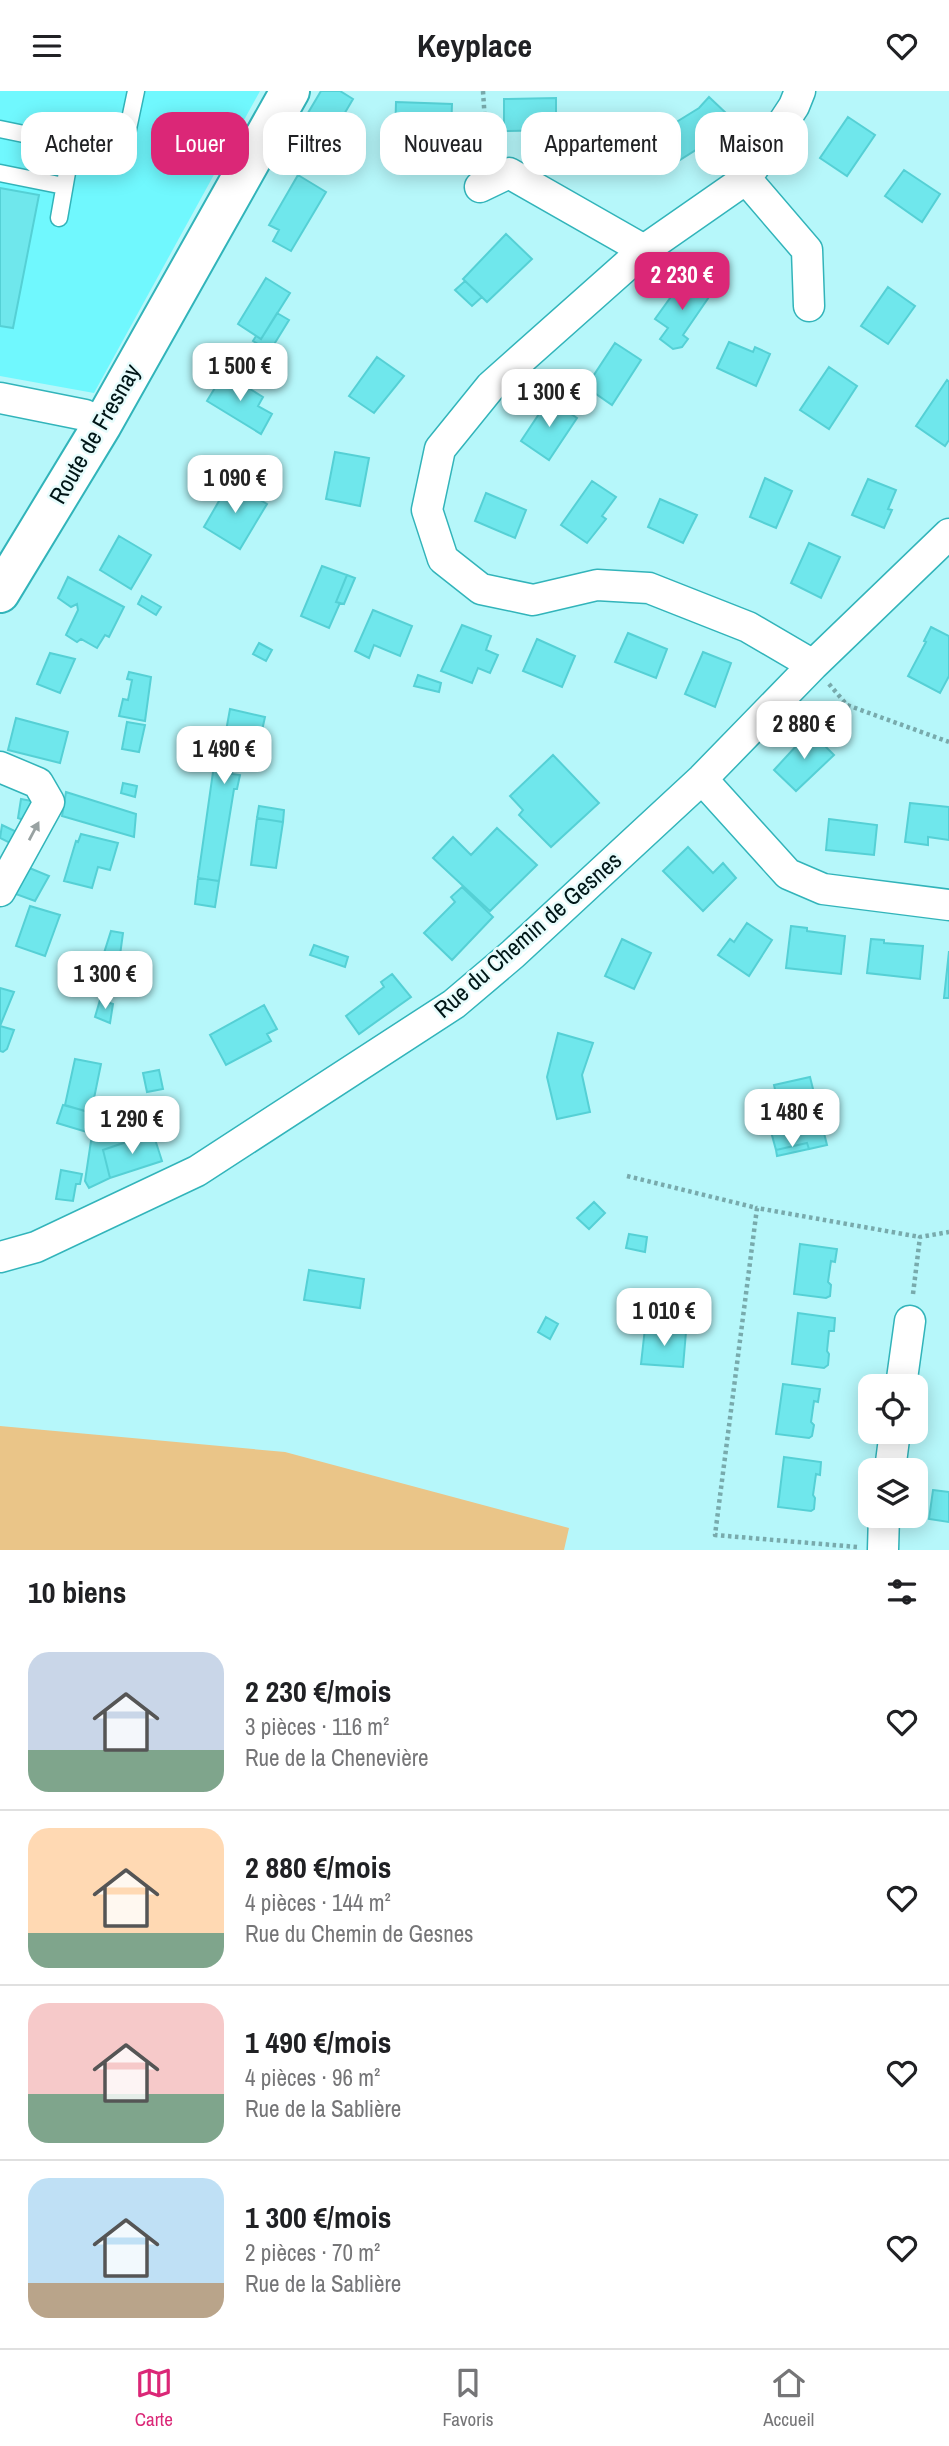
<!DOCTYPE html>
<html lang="fr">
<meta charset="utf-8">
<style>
body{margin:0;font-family:"Archivo Narrow",sans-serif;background:#f6f6f6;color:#202124;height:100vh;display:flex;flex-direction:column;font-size:26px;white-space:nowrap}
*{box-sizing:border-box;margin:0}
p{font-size:23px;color:#757577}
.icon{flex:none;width:38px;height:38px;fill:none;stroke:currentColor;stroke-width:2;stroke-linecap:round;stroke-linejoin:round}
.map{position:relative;height:1459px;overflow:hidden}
.panel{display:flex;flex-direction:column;background:#fff;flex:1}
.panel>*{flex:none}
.top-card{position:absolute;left:21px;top:21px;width:908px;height:63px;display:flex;gap:14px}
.fabs{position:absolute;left:858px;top:1283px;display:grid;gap:14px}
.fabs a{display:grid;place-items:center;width:70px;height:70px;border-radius:14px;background:#fff;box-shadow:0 4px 18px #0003;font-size:35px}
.price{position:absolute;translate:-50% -60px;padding:0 16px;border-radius:14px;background:#fff;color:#222;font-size:23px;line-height:46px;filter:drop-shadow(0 2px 4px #0008)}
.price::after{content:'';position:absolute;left:50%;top:42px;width:21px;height:16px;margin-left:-10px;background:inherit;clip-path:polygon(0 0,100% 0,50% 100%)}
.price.on{background:#db2777;color:#fff}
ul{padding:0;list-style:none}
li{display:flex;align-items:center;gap:21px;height:175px;padding:0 28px}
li+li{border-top:2px solid #e0e0e0}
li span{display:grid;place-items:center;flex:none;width:196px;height:140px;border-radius:21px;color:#555}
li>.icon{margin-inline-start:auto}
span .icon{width:84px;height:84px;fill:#fffc;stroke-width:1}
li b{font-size:30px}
h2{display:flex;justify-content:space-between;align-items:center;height:84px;padding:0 28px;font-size:30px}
.pill{padding:0 24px;border-radius:21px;background:#fff;box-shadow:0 4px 18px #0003;font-size:24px;line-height:63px}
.pill.on{background:#db2777;color:#fff}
header{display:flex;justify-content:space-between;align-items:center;height:91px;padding:0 28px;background:#fff;font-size:32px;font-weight:700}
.menu{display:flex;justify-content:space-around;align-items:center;height:98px;border-top:2px solid #e0e0e0;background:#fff;font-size:19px;color:#757577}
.menu a{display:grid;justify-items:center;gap:4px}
.menu .on{color:#db2777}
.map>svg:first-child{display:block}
.built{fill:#70f8fe}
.green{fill:#eac588}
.building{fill:#6fe7ec;stroke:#55d0d5;stroke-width:2}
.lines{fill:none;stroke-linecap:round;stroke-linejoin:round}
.service-casing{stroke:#32b4ba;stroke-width:19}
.minor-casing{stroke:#32b4ba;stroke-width:33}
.tertiary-casing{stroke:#32b4ba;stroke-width:42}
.path{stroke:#78aaac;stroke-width:4.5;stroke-dasharray:3.5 3.5;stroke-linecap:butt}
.service{stroke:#fff;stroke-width:16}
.minor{stroke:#fff;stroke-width:30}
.tertiary{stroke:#fff;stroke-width:38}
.oneway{fill:#99a2a2}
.labels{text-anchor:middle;stroke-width:5;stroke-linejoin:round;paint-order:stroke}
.street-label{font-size:24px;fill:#001617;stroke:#e7fcfc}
</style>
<header><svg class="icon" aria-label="menu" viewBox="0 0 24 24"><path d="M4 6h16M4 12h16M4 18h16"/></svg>Keyplace<svg class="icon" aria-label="heart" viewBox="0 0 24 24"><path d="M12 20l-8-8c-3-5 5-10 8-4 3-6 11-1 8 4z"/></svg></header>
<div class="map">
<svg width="949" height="1459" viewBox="0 0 949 1459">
<rect width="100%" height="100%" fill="#b6f7fa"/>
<path class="built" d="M 0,0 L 260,0 L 94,302 L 0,285 Z"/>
<path class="green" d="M 0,1335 L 285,1361 L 569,1437 L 564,1459 L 0,1459 Z"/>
<path class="building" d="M 321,0 L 340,0 L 353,8 L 343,25 L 349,28 L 338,46 L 305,27 Z
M 709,6 L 727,23 L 710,32 L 718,45 L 675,72 L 657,43 L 699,17 Z
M 556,7 L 556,39 L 504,40 L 504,8 Z
M 396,11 L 452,13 L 451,43 L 416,42 L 416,50 L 395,50 Z
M 848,26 L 875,44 L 847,85 L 820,67 Z
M 571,31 L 629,50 L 620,78 L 608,75 L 607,79 L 561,63 Z
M 416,42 L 437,43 L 436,57 L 416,57 Z
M 904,79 L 940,103 L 922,131 L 885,105 Z
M 298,84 L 326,101 L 291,160 L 273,150 L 279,139 L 269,134 Z
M 0,97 L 39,104 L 13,237 L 0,235 Z
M 506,143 L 532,168 L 487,211 L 463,188 Z
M 686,185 L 711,203 L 683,244 L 688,248 L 682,256 L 673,258 L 660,248 L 668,237 L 655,228 Z
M 266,187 L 290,202 L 261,248 L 238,233 Z
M 465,190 L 482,206 L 472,215 L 455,199 Z
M 888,196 L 915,215 L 888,253 L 861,235 Z
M 277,222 L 289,229 L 270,260 L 253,250 L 256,245 L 261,248 Z
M 729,251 L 753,261 L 755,256 L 770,263 L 756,295 L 717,277 Z
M 615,252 L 641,269 L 612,314 L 586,296 Z
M 377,266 L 404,285 L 374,322 L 349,305 Z
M 829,276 L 857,295 L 829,338 L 800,319 Z
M 224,282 L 263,306 L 258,315 L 272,323 L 261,343 L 207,310 Z
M 947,289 L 949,291 L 949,349 L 945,355 L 916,335 Z
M 549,308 L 577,327 L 549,369 L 521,350 Z
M 335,361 L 369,367 L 360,415 L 326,408 Z
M 765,387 L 792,400 L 776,437 L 750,426 Z
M 868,388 L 896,399 L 888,418 L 892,419 L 884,437 L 852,424 Z
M 592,390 L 616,406 L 602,425 L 606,428 L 587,452 L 561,434 Z
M 230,391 L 267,413 L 240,458 L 204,436 Z
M 486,402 L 526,419 L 515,447 L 475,430 Z
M 660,408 L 697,424 L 683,452 L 648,436 Z
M 119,445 L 151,464 L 131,498 L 100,479 Z
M 809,452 L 840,466 L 821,507 L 791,492 Z
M 322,475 L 347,484 L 336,511 L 340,512 L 329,537 L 301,525 Z
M 347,484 L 355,487 L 344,513 L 336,511 Z
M 68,486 L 124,516 L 109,546 L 105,544 L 97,557 L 81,548 L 77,551 L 66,544 L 78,519 L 77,513 L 71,516 L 58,507 Z
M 142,505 L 161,516 L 156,524 L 138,513 Z
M 373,519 L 412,535 L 400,565 L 374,554 L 369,567 L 355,560 Z
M 462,534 L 491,545 L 486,559 L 498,564 L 490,582 L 478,577 L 472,592 L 441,580 Z
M 931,536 L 949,545 L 949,585 L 940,602 L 908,585 L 926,551 L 924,550 Z
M 628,542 L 667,558 L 656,587 L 615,571 Z
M 537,548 L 575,565 L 562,596 L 523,580 Z
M 259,552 L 272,559 L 266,570 L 253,563 Z
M 703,561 L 731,572 L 715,616 L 685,603 Z
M 50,562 L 75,568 L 60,602 L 37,593 Z
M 129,581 L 151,586 L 145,630 L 119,625 L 123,608 L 128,609 L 132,589 L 127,588 Z
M 418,584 L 441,592 L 439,601 L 414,595 Z
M 230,618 L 265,626 L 259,653 L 238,648 L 232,683 L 240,684 L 237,698 L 234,698 L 219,790 L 198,787 L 214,674 L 204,672 L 209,637 L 226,640 Z
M 16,627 L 68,641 L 60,672 L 8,659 Z
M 127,631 L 145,634 L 139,661 L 122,658 Z
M 810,640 L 834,664 L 796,700 L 774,679 Z
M 553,664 L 599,712 L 551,756 L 519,724 L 523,719 L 510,705 Z
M 123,692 L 137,695 L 135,706 L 121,702 Z
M 66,701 L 136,723 L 134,746 L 62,725 Z
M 21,708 L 32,710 L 29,731 L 18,727 Z
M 910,712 L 949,716 L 949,749 L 928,746 L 928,754 L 905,751 Z
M 259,715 L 284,719 L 283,731 L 257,727 Z
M 257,727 L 283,731 L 276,777 L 251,774 Z
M 829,728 L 877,734 L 874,764 L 826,759 Z
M 2,734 L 21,743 L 16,755 L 0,747 Z
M 497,737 L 537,774 L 490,820 L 433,767 L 453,746 L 471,764 Z
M 81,743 L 118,752 L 110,779 L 98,776 L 92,797 L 64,790 L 76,750 L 78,751 Z
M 688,756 L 713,782 L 723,772 L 736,787 L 703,820 L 663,780 Z
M 27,776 L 49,785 L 35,810 L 13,802 Z
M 198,787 L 219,790 L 215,816 L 195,813 Z
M 462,796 L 493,826 L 452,869 L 424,842 L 455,811 L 451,806 Z
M 30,815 L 60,824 L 45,865 L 16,855 Z
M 747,832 L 772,849 L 749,885 L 718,864 L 730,848 L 734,851 Z
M 791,835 L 807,837 L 807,840 L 845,845 L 841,883 L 786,877 Z
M 111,840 L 123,842 L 115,901 L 90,892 L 93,882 L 97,884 Z
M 622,848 L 651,862 L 634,898 L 605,885 Z
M 871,848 L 884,849 L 884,852 L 923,855 L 920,888 L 867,882 Z
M 314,854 L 348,866 L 345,876 L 310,864 Z
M 949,860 L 949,907 L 944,907 Z
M 392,883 L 411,906 L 359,943 L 346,925 L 384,896 L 381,891 Z
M 0,897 L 14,901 L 0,935 L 14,939 L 7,958 L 3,961 L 0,960 Z
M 100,909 L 113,913 L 110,932 L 95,926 Z
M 264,914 L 277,938 L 267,943 L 271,950 L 226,974 L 210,944 Z
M 558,942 L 593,952 L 582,984 L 590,1021 L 557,1028 L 547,986 Z
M 75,968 L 101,973 L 91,1022 L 65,1014 Z
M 159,979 L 163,998 L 147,1001 L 143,982 Z
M 810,986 L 827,1054 L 809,1058 L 807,1052 L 776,1059 L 770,1037 L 783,1034 L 774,994 Z
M 165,1007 L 166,1017 L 151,1020 L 150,1010 Z
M 63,1014 L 93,1022 L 90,1042 L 57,1032 Z
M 128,1036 L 132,1049 L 103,1059 L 110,1087 L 89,1097 L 85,1090 L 91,1050 L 105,1043 L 104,1040 Z
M 153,1042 L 162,1070 L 110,1087 L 103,1059 Z
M 807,1052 L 809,1058 L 777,1065 L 776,1059 Z
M 61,1079 L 82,1083 L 80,1093 L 76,1093 L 73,1110 L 56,1108 Z
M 594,1111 L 605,1122 L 589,1138 L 577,1127 Z
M 629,1143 L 647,1146 L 645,1161 L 626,1157 Z
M 800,1153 L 837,1158 L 835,1171 L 831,1170 L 828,1191 L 831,1194 L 830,1205 L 826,1207 L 794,1203 Z
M 309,1179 L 364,1188 L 360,1217 L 304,1209 Z
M 798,1222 L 835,1227 L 834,1240 L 829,1240 L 827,1260 L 829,1263 L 828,1274 L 824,1277 L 792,1273 Z
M 546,1226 L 558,1233 L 550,1248 L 538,1241 Z
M 645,1237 L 686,1241 L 683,1276 L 641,1273 Z
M 783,1293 L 820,1298 L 818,1311 L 814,1310 L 811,1331 L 814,1334 L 812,1345 L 809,1347 L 776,1343 Z
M 784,1366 L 821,1371 L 820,1384 L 816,1383 L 813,1404 L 815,1407 L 814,1418 L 811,1420 L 778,1416 Z
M 933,1399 L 949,1401 L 949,1431 L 929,1428 Z"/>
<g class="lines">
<defs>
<path id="service" d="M 0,38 L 111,61 L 125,52 L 136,0
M 0,82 L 64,95
M 59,127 L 72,53"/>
<path id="minor" d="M 800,0 L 794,15 L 746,88 L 644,159 L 491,295 L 440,358 L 427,419 L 443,468 L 481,498 L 533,509 L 597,494 L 649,497 L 748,536 L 813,574
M 746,88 L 807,159 L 809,215
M 480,96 L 509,82 L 644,159
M 0,307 L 85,324 L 102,334
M 0,676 L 38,692 L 49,711 L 0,800
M 702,688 L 788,783 L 823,798 L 949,814
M 0,1166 L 36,1156 L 197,1080 L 454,913 L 513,863 L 702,688 L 813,574 L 949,443
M 901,1295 L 910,1230
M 890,1379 L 895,1340
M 883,1459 L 884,1424"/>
<path id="tertiary" d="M 0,502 L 102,334 L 290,0"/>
</defs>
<use href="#service" class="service-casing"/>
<use href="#minor" class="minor-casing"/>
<use href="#tertiary" class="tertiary-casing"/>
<path class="path" d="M 483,0 L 487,62
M 829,593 L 847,614 L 949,651
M 627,1085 L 757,1117
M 913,1203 L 920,1146 L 949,1141
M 857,1456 L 715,1444 L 757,1117 L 920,1146"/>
<use href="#service" class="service"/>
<use href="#minor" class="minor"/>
<use href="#tertiary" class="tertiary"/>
</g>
<defs><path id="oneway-solid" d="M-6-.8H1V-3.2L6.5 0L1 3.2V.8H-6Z" transform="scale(1.75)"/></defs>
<use class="oneway" href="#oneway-solid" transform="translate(34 740) rotate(-62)"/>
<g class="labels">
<g class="street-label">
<text transform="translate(95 343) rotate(-60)" y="8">Route de Fresnay</text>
<text transform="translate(528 844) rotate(-41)" y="8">Rue du Chemin de Gesnes</text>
</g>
</g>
</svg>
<div class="fabs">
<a><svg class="icon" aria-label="locate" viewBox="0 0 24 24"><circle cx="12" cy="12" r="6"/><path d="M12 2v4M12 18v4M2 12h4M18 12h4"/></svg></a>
<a><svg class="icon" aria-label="layers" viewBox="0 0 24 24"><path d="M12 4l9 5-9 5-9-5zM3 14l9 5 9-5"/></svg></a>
</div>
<b class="price on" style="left:682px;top:221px">2 230 €</b>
<b class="price" style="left:240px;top:312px">1 500 €</b>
<b class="price" style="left:549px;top:338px">1 300 €</b>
<b class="price" style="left:235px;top:424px">1 090 €</b>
<b class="price" style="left:804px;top:670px">2 880 €</b>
<b class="price" style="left:224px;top:695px">1 490 €</b>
<b class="price" style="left:105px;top:920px">1 300 €</b>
<b class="price" style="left:792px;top:1058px">1 480 €</b>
<b class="price" style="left:132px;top:1065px">1 290 €</b>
<b class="price" style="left:664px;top:1257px">1 010 €</b>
<div class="top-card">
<a class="pill">Acheter</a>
<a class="pill on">Louer</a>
<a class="pill">Filtres</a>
<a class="pill">Nouveau</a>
<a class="pill">Appartement</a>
<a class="pill">Maison</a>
</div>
</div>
<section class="panel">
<h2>10 biens<svg class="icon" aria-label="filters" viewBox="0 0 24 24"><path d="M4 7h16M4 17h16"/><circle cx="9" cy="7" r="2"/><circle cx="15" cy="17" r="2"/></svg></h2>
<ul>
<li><span style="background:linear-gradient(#c9d6e8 70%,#7fa58c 0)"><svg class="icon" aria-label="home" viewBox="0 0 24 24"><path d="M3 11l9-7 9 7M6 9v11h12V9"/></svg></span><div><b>2 230 €/mois</b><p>3 pièces · 116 m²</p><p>Rue de la Chenevière</p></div><svg class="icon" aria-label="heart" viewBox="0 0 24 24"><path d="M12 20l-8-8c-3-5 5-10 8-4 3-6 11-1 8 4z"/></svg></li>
<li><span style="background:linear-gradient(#ffd9b3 75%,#7fa58c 0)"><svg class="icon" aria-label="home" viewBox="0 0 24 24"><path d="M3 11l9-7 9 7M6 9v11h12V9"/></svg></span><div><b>2 880 €/mois</b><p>4 pièces · 144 m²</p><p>Rue du Chemin de Gesnes</p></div><svg class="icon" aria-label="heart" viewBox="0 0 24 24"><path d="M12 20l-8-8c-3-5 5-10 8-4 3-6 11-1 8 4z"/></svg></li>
<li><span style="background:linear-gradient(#f6c9c9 65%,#7fa58c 0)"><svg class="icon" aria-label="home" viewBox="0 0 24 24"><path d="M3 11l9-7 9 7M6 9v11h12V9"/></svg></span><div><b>1 490 €/mois</b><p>4 pièces · 96 m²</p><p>Rue de la Sablière</p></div><svg class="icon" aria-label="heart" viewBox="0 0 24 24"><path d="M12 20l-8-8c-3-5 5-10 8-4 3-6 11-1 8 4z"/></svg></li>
<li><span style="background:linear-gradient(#bfe0f5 75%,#b9a48a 0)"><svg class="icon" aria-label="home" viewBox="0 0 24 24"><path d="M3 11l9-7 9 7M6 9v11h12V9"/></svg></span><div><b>1 300 €/mois</b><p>2 pièces · 70 m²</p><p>Rue de la Sablière</p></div><svg class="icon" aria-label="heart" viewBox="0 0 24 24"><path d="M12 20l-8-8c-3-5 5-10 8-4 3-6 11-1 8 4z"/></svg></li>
</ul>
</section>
<nav class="menu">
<a class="on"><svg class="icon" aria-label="map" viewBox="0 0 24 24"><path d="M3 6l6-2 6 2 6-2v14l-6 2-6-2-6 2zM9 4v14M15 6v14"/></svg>Carte</a>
<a><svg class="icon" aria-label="saved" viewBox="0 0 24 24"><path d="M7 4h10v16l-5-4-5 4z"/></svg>Favoris</a>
<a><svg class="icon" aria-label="home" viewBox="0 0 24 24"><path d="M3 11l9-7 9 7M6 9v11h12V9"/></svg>Accueil</a>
</nav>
